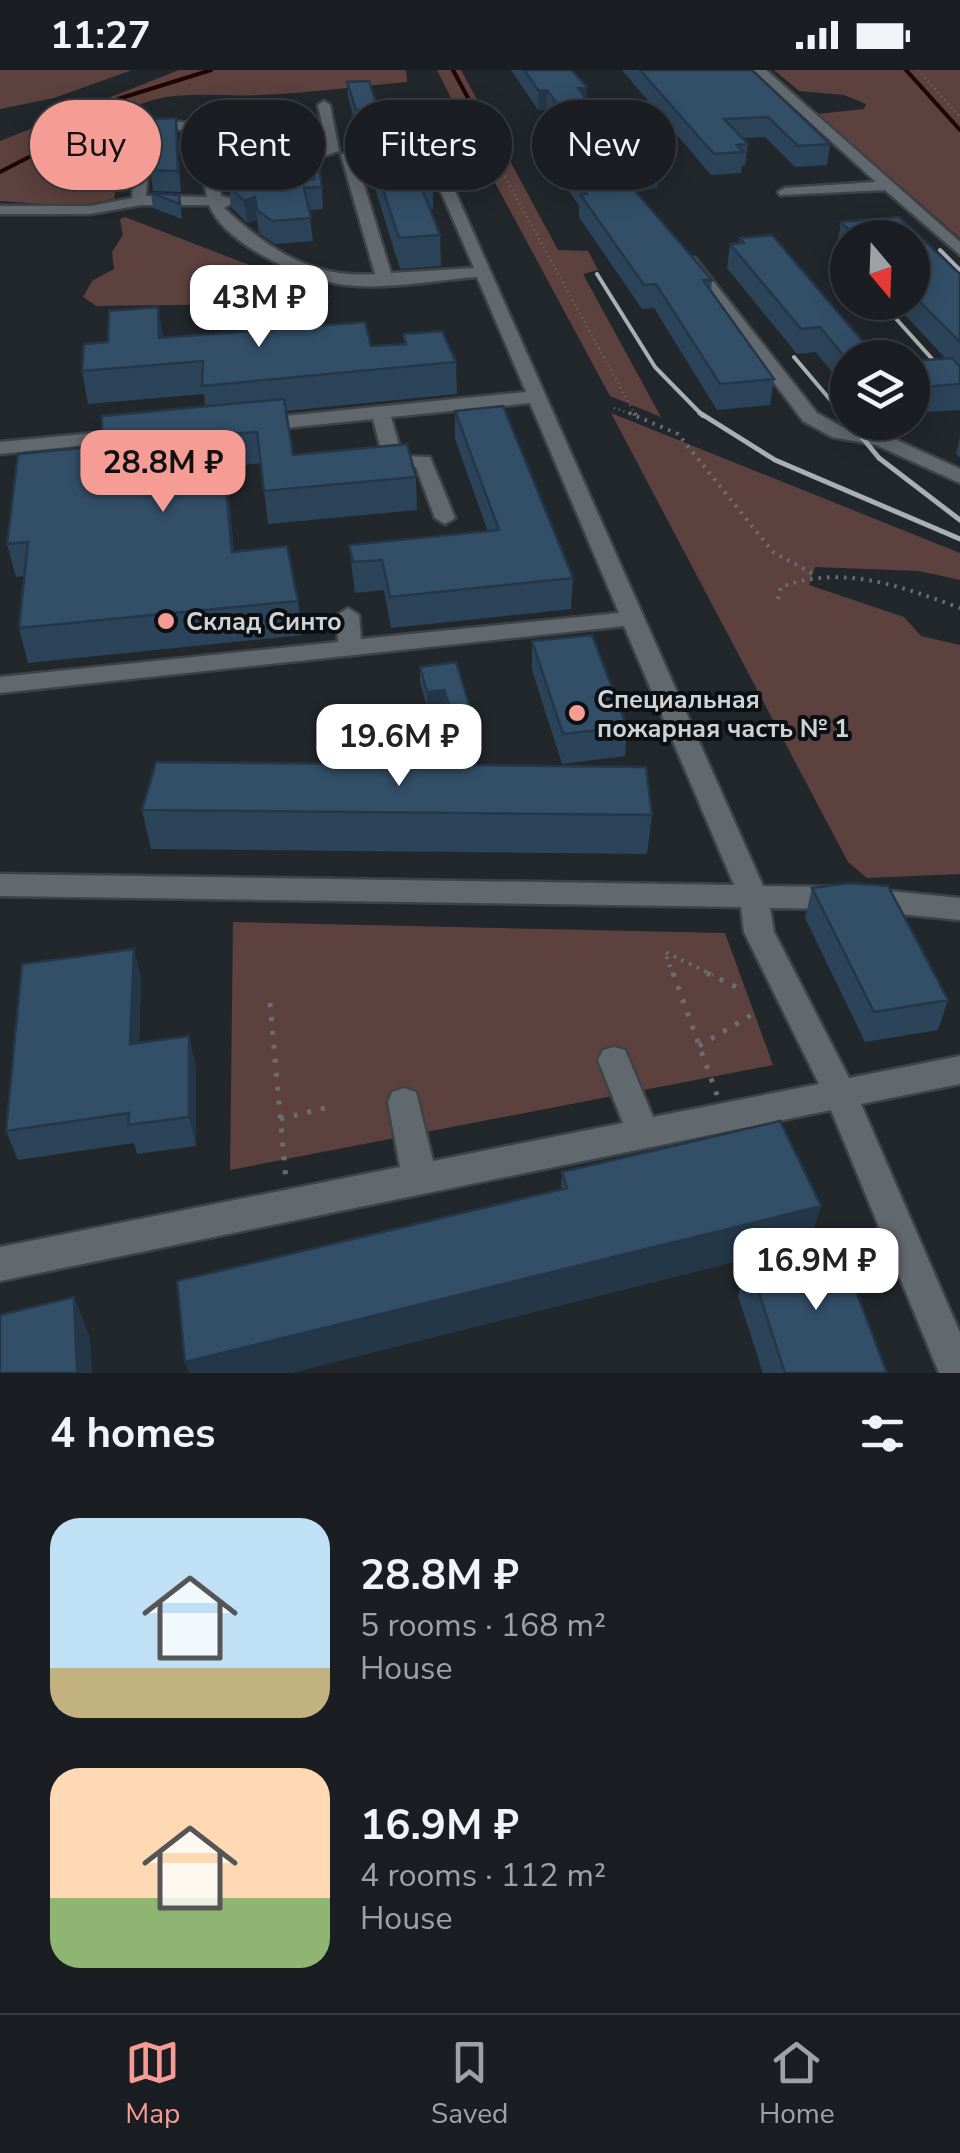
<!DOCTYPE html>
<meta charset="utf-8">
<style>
body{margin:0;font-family:"Nunito Sans",sans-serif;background:#23262a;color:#f1f3f6;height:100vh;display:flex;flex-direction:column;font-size:38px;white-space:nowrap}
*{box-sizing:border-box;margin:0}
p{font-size:32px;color:#9fa2a5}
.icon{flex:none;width:55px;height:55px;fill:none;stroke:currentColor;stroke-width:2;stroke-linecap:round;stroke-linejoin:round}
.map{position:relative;height:1303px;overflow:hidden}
.details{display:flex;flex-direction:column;background:#1a1d21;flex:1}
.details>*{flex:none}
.hud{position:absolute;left:30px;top:30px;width:900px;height:90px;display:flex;gap:20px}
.needle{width:65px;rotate:161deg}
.fabs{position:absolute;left:830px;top:150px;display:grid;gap:20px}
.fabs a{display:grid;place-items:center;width:100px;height:100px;border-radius:50%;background:#1a1d21;box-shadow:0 5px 25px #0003,0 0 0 2px #383b3f;font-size:50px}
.price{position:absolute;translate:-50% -85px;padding:0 22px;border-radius:20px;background:#fff;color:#222;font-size:32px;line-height:65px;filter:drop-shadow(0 2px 5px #0008)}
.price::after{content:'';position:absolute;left:50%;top:60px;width:30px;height:22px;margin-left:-15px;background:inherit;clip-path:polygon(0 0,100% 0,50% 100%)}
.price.active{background:#f59c95;color:#111}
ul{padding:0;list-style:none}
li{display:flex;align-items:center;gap:30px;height:250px;padding:0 50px}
li span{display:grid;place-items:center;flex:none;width:280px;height:200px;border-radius:30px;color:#555}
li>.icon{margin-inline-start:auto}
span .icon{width:120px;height:120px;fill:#fffc;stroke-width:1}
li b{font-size:42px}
h2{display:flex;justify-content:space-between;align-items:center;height:120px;padding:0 50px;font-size:42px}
.chip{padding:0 35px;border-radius:45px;background:#1a1d21;box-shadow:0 5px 25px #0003,0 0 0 2px #383b3f;font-size:35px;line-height:90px}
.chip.active{background:#f59c95;color:#111}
.status{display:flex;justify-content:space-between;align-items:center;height:70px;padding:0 50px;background:#1a1d21;direction:ltr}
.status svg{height:28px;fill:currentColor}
.tabs{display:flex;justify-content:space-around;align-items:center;height:140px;border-top:2px solid #383b3f;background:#1a1d21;font-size:28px;color:#9fa2a5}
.tabs a{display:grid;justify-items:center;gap:5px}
.tabs .active{color:#f59c95}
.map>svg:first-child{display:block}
.green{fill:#5d413e}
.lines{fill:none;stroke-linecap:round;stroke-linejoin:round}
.stream{stroke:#200303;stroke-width:4}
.minor-casing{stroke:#3e4347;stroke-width:5}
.path-far2{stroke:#6a6e73;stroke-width:2.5;stroke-dasharray:1 4;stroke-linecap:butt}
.path-far1{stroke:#6a6e73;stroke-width:4;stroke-dasharray:2.5 6;stroke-linecap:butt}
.path{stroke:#6a6e73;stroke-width:5;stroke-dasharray:4 10;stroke-linecap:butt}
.minor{fill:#61686e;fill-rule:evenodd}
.rail-far1{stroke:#abb0b3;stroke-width:4}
.rail{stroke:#abb0b3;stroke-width:5}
.wall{fill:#2c4459}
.shaded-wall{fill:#243749}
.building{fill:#334f68;stroke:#243749;stroke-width:2.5}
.poi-dot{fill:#f59c95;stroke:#0d1012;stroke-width:4}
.labels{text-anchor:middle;stroke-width:8;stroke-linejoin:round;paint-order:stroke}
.poi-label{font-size:25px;font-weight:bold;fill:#cfd3d6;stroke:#0d1012;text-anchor:start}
</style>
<div class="status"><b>11:27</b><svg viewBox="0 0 49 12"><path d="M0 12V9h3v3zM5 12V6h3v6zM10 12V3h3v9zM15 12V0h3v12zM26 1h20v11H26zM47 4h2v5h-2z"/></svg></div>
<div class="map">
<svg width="960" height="1303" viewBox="0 0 960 1303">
<rect width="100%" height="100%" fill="#22272c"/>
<path class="green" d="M 0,0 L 132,0 L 54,28 L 0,39 Z
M 179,0 L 406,0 L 407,12 C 359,16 310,23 261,25 C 212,28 161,15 118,47 L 122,58 C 107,72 87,68 75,81 L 75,113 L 117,112 L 114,129 L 75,136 L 0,131 L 0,71 Z
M 437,0 L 461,0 L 558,180 L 588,181 L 598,200 L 583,204 L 661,347 L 610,326 L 479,83 L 492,76 L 471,68 Z
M 774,0 L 960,0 L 960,168 L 818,44 L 864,39 L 866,34 L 844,25 L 799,21 Z
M 125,147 L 327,225 L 329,233 L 96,236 L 83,227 L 92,211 L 114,199 L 112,182 L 123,165 L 120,149 Z
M 611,343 L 960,483 L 960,510 L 919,501 L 815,497 L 809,515 L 904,547 L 921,566 L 960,575 L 960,804 L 867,808 L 848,792 Z
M 233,852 L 725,863 L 773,995 L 230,1100 Z"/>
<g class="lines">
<path class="stream" d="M 453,0 L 489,67
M 906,0 L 960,60
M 0,102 L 70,66 L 82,49 L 118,29 L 211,0"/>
<defs>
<path id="minor" d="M 753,0 L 766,0 L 960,172 L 960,185 L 885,120 L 780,125 L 778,122 L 785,118 L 876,112 Z
M 324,31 L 330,35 L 339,81 L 311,90 L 223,95 L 216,100 L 221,126 L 237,130 L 224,138 C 268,179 312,209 375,204 L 341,85 L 348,81 L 420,78 L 438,83 L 763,816 L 849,817 L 960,828 L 960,850 L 849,839 L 770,838 L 774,862 L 849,1008 L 960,986 L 960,1014 L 861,1034 L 960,1263 L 960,1303 L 939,1303 L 831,1040 L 0,1211 L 0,1177 L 400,1097 L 388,1032 L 392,1022 L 404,1018 L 416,1022 L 433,1091 L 623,1053 L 598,990 L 603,980 L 614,977 L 625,980 L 653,1047 L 819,1014 L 744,862 L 741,837 L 0,826 L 0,804 L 734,815 L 624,556 L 0,623 L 0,607 L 338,572 L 337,545 L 348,538 L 359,545 L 361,569 L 619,543 L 530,333 L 391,347 L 402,386 L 430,387 L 455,448 L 445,454 L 435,448 L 416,397 L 377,399 L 367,393 L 383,387 L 373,349 L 255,361 L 246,355 L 255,349 L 526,322 L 477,207 C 437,210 385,220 346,215 C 304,210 226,176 209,135 L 141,135 L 90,144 L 0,144 L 0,136 L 90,136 L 132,128 L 137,64 L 146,51 L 207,53 L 214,86 L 220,87 L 309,82 L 327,76 L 318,35 ZM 151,59 L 197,60 L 201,88 L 209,92 L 202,99 L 207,127 L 146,126 ZM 419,86 L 427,89 L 474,198 L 391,203 L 356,89 Z
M 685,188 L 695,188 L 817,343 L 844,358 L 888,366 L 960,399 L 960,413 L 876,375 L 832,367 L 803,351 L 685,194 Z
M 136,359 L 143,361 L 143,369 L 0,384 L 0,372 Z"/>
</defs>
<use href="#minor" class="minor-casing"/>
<path class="path-far2" d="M 918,0 L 960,47
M 493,85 L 636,346
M 614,338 L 637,346"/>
<path class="path-far1" d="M 629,343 L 678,364 L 773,482 L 815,505
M 635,343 L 637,348
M 778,529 L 781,517 C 843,494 900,516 960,538
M 673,905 L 665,882 L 713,905"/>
<path class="path" d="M 673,903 L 717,1025
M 707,903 L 745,921
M 270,933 L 286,1111
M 699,976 L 753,944
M 280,1049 L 325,1038"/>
<use href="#minor" class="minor"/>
<path class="rail-far1" d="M 940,180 L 960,200
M 597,204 L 655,297 L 703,346
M 881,232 L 960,320
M 794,287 L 844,346"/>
<path class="rail" d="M 700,343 L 775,390 L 960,469
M 842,343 L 879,388 L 960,450"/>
</g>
<path class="wall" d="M 511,0 L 571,0 L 586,29 L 597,43 L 596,63 L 593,63 L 608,84 L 658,118 L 635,121 L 712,210 L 711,221 L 774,309 L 770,335 L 717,340 L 654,238 L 642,239 L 579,147 L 579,136 L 542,80 L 543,60 L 560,59 L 547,40 L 538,40 Z
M 622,0 L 752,0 L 830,74 L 827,95 L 795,97 L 765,67 L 743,68 L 748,74 L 745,95 L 742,96 L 741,103 L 711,105 Z
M 347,12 L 378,39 L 379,54 L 356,56 L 348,27 Z
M 222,43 L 304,58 L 306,74 L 315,73 L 322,117 L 323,139 L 309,140 L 313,171 L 275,174 L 259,163 L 257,149 L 247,153 L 231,137 Z
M 103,56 L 107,76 L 104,109 L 80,111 L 76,89 Z
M 365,65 L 411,88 L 433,110 L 433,139 L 430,139 L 440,165 L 441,196 L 400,199 L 367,92 Z
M 178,68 L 181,122 L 153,121 L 150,100 Z
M 151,123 L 179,125 L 182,149 L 153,138 Z
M 899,147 L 960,204 L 960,340 L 912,343 L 912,291 L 946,289 L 893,232 L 912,232 L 912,168 L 848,168 L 848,185 L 837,174 L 841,152 Z
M 740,168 L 848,288 L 848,339 L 835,322 L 838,310 L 816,282 L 797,284 L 727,198 L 730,174 L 739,174 Z
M 158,237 L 163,268 L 371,276 L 404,274 L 403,264 L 456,292 L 457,324 L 286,341 L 293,385 L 416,407 L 417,440 L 268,454 L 261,393 L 226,397 L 234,482 L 298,531 L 302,565 L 28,593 L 19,558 L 25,506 L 16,507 L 7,474 L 102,376 L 205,336 L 204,324 L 88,334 L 82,301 L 108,272 Z
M 455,341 L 573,508 L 571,539 L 391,558 L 384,520 L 355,523 L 349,475 L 488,462 L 455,369 Z
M 960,367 L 960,388 L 956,383 Z
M 532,571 L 627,657 L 625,686 L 562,694 L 532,600 Z
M 456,592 L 475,654 L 475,669 L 456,672 L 445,635 L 427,637 L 420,612 L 420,597 Z
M 142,740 L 652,745 L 647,784 L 151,779 Z
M 812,818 L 948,930 L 938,960 L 865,972 L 805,848 Z
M 134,879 L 141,909 L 139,973 L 196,996 L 196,1076 L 137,1084 L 134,1073 L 18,1090 L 6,1061 Z
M 562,1102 L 821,1136 L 809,1173 L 291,1303 L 189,1303 L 561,1120 Z
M 748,1189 L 887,1303 L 763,1303 L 738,1226 Z"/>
<path class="shaded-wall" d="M 587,17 L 586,37 L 578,18 Z
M 547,20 L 547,40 L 538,40 L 539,21 Z
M 176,48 L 178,68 L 181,122 L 178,101 Z
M 103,56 L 107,76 L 104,109 L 100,88 Z
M 660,97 L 658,118 L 616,123 L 618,101 Z
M 255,127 L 257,149 L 247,153 L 244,131 Z
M 158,237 L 163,268 L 159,268 Z
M 221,365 L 226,397 L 237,516 L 232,482 Z
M 444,620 L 445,635 L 427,637 L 427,622 Z
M 475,654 L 475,669 L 456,672 L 456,657 Z
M 134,879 L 141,909 L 138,1003 L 130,974 Z
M 189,966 L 196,996 L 196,1076 L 189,1047 Z
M 821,1136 L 809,1173 L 291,1303 L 189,1303 L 185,1292 Z
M 74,1227 L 90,1267 L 92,1303 L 77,1303 Z"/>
<path class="building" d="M 524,0 L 571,0 L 587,17 L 578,18 L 597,43 L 565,45 L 547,20 L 539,21 Z
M 640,0 L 752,0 L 830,74 L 798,76 L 768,47 L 724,49 L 748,74 L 737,75 L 744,82 L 714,84 Z
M 369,11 L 378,39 L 356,40 L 347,12 Z
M 222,43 L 301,43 L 304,58 L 224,62 Z
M 176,48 L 178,101 L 150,100 L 151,49 Z
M 103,56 L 100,88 L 76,89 L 80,57 Z
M 588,57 L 608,84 L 647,81 L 660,97 L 618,101 L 712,210 L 703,210 L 774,309 L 720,314 L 656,214 L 644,215 L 580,124 L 587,124 L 543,60 Z
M 401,63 L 411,88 L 424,87 L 433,110 L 419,111 L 440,165 L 399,168 L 365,65 Z
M 315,73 L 322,117 L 304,118 L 311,148 L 272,151 L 257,140 L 255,127 L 244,131 L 228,115 L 314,109 L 316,97 L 226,100 L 225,77 Z
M 151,123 L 179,125 L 180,134 Z
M 899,147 L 960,204 L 960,272 L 912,224 L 912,168 L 857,168 L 841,152 Z
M 772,165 L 877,288 L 848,288 L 848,291 L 820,257 L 801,259 L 730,174 L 744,173 L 740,168 Z
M 158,237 L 159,268 L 365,252 L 371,276 L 406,274 L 403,264 L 442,261 L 456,292 L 202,316 L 203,291 L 82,301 L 84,274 L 108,272 L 109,241 Z
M 952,288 L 960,297 L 960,314 L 912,318 L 912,291 Z
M 848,296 L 848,307 L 840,297 Z
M 284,329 L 293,385 L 407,374 L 416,407 L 264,421 L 257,362 L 221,365 L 232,482 L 287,476 L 298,531 L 19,558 L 28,472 L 7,474 L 18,384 L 102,376 L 102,346 Z
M 503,336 L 573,508 L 390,527 L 382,490 L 353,492 L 349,475 L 499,460 L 455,341 Z
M 592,565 L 627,657 L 563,664 L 532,571 Z
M 456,592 L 475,654 L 456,657 L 444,620 L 427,622 L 420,597 Z
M 156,692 L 646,697 L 652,745 L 142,740 Z
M 849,813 L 888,816 L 948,930 L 874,942 L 812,818 Z
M 134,879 L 130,974 L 189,966 L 189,1047 L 128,1055 L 129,1043 L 6,1061 L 22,894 Z
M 780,1051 L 821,1136 L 185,1292 L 177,1211 L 567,1118 L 562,1102 Z
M 838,1174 L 887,1303 L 785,1303 L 748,1189 Z
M 74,1227 L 77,1303 L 0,1303 L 0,1245 Z"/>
<g class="poi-dot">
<circle cx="166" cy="551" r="10"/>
<circle cx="577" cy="643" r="10"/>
</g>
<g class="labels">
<g class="poi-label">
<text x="186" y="560">Склад Синто</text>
<text x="597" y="638">Специальная<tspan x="597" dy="29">пожарная часть № 1</tspan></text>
</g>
</g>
</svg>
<div class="fabs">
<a><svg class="needle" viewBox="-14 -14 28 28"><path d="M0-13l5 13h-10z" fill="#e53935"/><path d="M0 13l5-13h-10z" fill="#9fa2a5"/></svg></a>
<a><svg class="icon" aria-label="layers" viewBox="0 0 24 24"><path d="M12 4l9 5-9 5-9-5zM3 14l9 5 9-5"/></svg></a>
</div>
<b class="price" style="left:259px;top:280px">43M ₽</b>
<b class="price active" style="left:163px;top:445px">28.8M ₽</b>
<b class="price" style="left:399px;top:719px">19.6M ₽</b>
<b class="price" style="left:816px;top:1243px">16.9M ₽</b>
<div class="hud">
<a class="chip active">Buy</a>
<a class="chip">Rent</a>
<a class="chip">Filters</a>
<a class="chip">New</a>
</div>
</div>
<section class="details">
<h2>4 homes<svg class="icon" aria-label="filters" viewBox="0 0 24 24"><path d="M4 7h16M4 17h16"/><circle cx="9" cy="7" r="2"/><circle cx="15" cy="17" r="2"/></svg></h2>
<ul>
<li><span style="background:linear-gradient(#bfe0f5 75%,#c2b280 0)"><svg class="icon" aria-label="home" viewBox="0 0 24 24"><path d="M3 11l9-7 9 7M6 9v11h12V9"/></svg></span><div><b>28.8M ₽</b><p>5 rooms · 168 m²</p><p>House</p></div></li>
<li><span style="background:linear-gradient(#ffd9b3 65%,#8fb573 0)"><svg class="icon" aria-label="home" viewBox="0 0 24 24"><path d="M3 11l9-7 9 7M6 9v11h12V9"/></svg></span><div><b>16.9M ₽</b><p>4 rooms · 112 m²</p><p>House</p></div></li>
</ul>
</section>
<nav class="tabs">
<a class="active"><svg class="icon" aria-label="map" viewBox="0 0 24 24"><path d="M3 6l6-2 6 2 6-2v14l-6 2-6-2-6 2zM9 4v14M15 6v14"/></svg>Map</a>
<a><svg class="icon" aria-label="saved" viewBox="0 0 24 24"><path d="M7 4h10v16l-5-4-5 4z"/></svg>Saved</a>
<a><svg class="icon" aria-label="home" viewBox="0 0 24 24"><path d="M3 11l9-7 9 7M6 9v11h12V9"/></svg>Home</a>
</nav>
